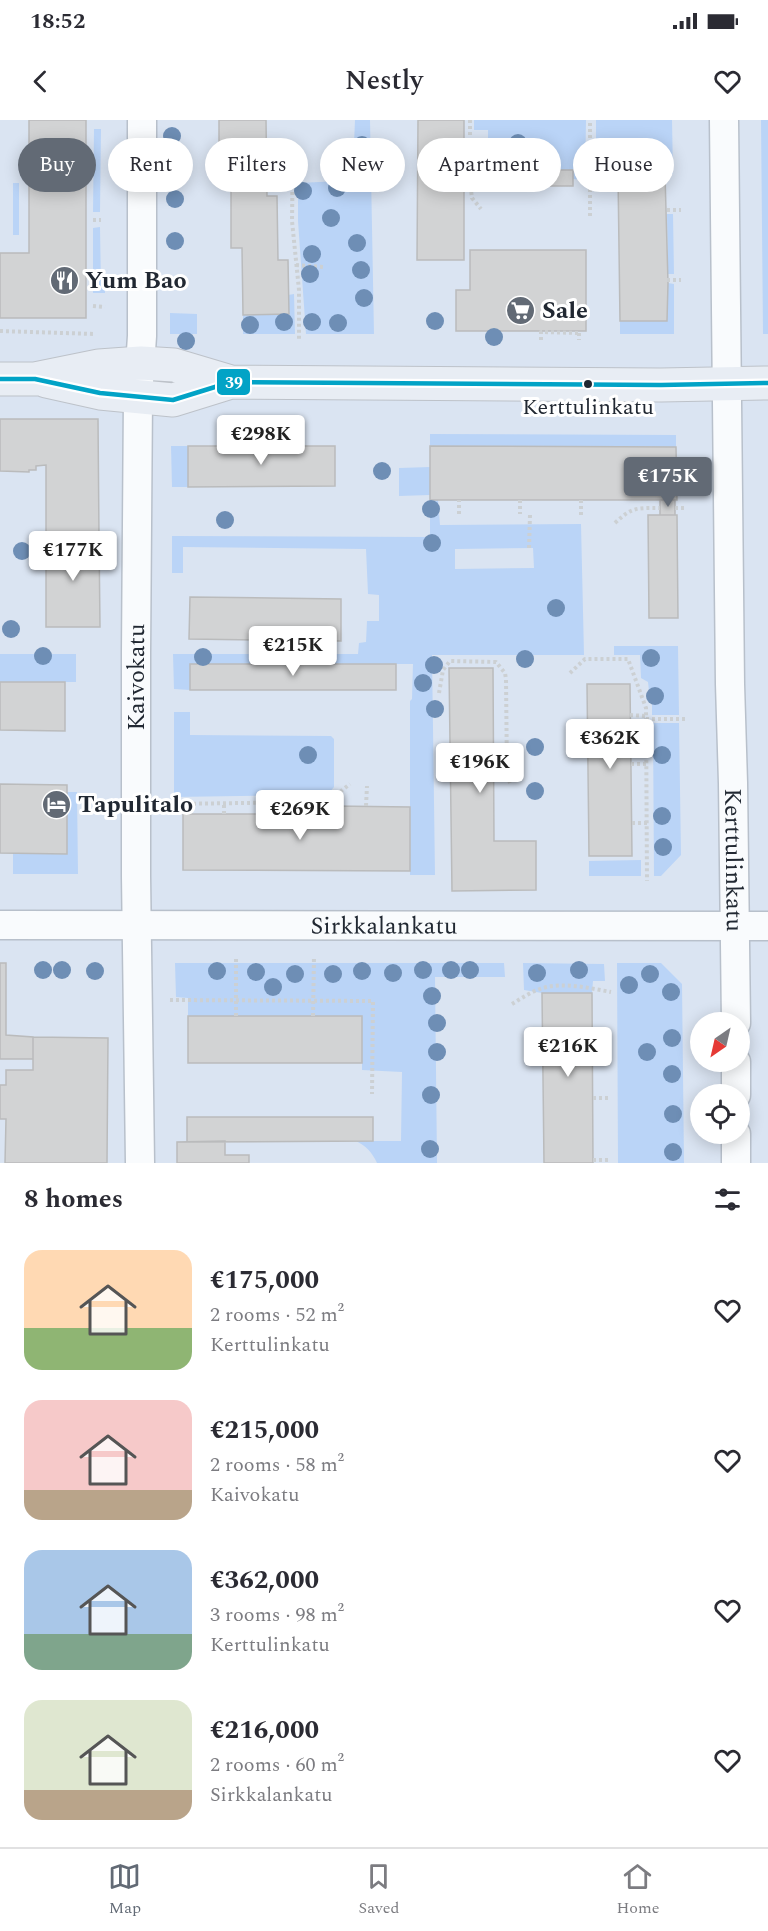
<!DOCTYPE html>
<meta charset="utf-8">
<style>
body{margin:0;font-family:Spectral,serif;background:#f7f7f7;color:#2b2b33;height:100vh;display:flex;flex-direction:column;font-size:22px;white-space:nowrap}
*{box-sizing:border-box;margin:0}
p{font-size:20px;color:#7c7c81}
.icon{flex:none;width:33px;height:33px;fill:none;stroke:currentColor;stroke-width:2;stroke-linecap:round;stroke-linejoin:round}
.map{position:relative;height:1043px;overflow:hidden}
.side{display:flex;flex-direction:column;background:#fff;flex:1}
.side>*{flex:none}
.guide{position:absolute;left:18px;top:18px;width:732px;height:54px;display:flex;gap:12px}
.needle{width:39px;rotate:214deg}
.fabs{position:absolute;left:690px;top:892px;display:grid;gap:12px}
.fabs a{display:grid;place-items:center;width:60px;height:60px;border-radius:50%;background:#fff;box-shadow:0 3px 15px #0003;font-size:30px}
.price{position:absolute;translate:-50% -51px;padding:0 14px;border-radius:6px;background:#fff;color:#222;font-size:20px;line-height:39px;filter:drop-shadow(0 2px 3px #0008)}
.price::after{content:'';position:absolute;left:50%;top:36px;width:18px;height:14px;margin-left:-9px;background:inherit;clip-path:polygon(0 0,100% 0,50% 100%)}
.price.selected{background:#626a75;color:#fff}
ul{padding:0;list-style:none}
li{display:flex;align-items:center;gap:18px;height:150px;padding:0 24px}
li span{display:grid;place-items:center;flex:none;width:168px;height:120px;border-radius:18px;color:#555}
li>.icon{margin-inline-start:auto}
span .icon{width:72px;height:72px;fill:#fffc;stroke-width:1}
li b{font-size:26px}
h2{display:flex;justify-content:space-between;align-items:center;height:72px;padding:0 24px;font-size:26px}
.tag{padding:0 21px;border-radius:27px;background:#fff;box-shadow:0 3px 15px #0003;font-size:21px;line-height:54px}
.tag.selected{background:#626a75;color:#fff}
.status{display:flex;justify-content:space-between;align-items:center;height:42px;padding:0 30px;background:#fff;direction:ltr}
.status svg{height:16px;fill:currentColor}
header{display:flex;justify-content:space-between;align-items:center;height:78px;padding:0 24px;background:#fff;font-size:27px;font-weight:600}
.dock{display:flex;justify-content:space-around;align-items:center;height:84px;border-top:2px solid #e1e1e2;background:#fff;font-size:16px;color:#7c7c81}
.dock a{display:grid;justify-items:center;gap:3px}
.dock .selected{color:#626a75}
.map>svg:first-child{display:block}
.green{fill:#bad4f7;fill-rule:evenodd}
.building{fill:#d2d3d4;stroke:#babbbc;stroke-width:1.5}
.lines{fill:none;stroke-linecap:round;stroke-linejoin:round}
.minor-casing{stroke:#b8c0cb;stroke-width:31}
.major-casing{stroke:#bdc2c9;stroke-width:35}
.path{stroke:#ccd0d3;stroke-width:4;stroke-dasharray:3 3;stroke-linecap:butt}
.minor{stroke:#f9fbfd;stroke-width:28}
.major{stroke:#e8edf4;stroke-width:33}
.bus-1-casing{stroke:#fff;stroke-width:9}
.bus-1{stroke:#02a3c6;stroke-width:4.5}
.tree{fill:#6e8eb5}
.bus-dot{fill:#212832;stroke:#fff;stroke-width:2}
.labels{text-anchor:middle;stroke-width:6;stroke-linejoin:round;paint-order:stroke}
.bus-label{font-size:22px;fill:#212832;stroke:#fff}
.poi-label{font-size:24px;font-weight:bold;fill:#212832;stroke:#fff;text-anchor:start}
.street-label{font-size:24px;fill:#212832;stroke:#fff}
.line-badge{stroke:#fff;stroke-width:2}
.badge-label{font-size:16px;text-anchor:middle;font-weight:bold;fill:#fff}
</style>
<div class="status"><b>18:52</b><svg viewBox="0 0 49 12"><path d="M0 12V9h3v3zM5 12V6h3v6zM10 12V3h3v9zM15 12V0h3v12zM26 1h20v11H26zM47 4h2v5h-2z"/></svg></div>
<header><svg class="icon" aria-label="back" viewBox="0 0 24 24"><path d="M15 5l-7 7 7 7"/></svg>Nestly<svg class="icon" aria-label="heart" viewBox="0 0 24 24"><path d="M12 20l-8-8c-3-5 5-10 8-4 3-6 11-1 8 4z"/></svg></header>
<div class="map">
<svg width="768" height="1043" viewBox="0 0 768 1043">
<rect width="100%" height="100%" fill="#dae4f2"/>
<path class="green" d="M 355,0 L 370,0 L 374,214 L 306,214 L 298,101 L 298,63 L 341,61 L 354,24 Z
M 474,0 L 586,0 L 585,60 L 573,59 L 573,50 L 543,50 L 543,60 L 488,60 L 488,10 L 474,10 Z
M 596,0 L 672,0 L 673,54 L 596,54 Z
M 761,0 L 768,0 L 768,214 L 763,214 Z
M 94,9 L 101,9 L 100,92 L 93,92 Z
M 13,63 L 19,63 L 19,115 L 13,115 Z
M 667,94 L 673,94 L 674,154 L 668,154 Z
M 100,107 L 101,167 L 105,168 L 105,173 L 93,173 L 93,108 Z
M 668,163 L 674,164 L 674,214 L 620,214 L 620,201 L 667,200 Z
M 294,174 L 295,214 L 243,214 L 243,195 L 288,194 L 288,175 Z
M 170,193 L 197,194 L 197,214 L 170,214 Z
M 430,314 L 676,315 L 676,327 L 430,326 Z
M 171,326 L 188,326 L 188,367 L 172,367 Z
M 430,347 L 430,375 L 399,376 L 399,348 Z
M 430,380 L 438,380 L 440,405 L 581,404 L 584,535 L 432,535 L 435,755 L 410,755 L 410,581 L 412,579 L 413,544 L 190,544 L 190,570 L 174,569 L 173,534 L 358,534 L 359,523 L 366,522 L 367,501 L 379,501 L 379,475 L 368,474 L 366,429 L 183,427 L 183,453 L 172,453 L 172,416 L 430,417 ZM 533,428 L 534,448 L 455,449 L 455,429 Z
M 614,526 L 678,526 L 679,595 L 652,595 L 652,576 L 649,571 L 648,562 L 641,558 L 640,535 L 614,535 Z
M 0,534 L 76,534 L 76,562 L 0,562 Z
M 174,592 L 190,592 L 190,615 L 331,616 L 334,619 L 334,667 L 329,673 L 305,675 L 174,677 Z
M 653,603 L 679,603 L 681,735 L 661,756 L 654,756 Z
M 67,672 L 77,672 L 78,754 L 13,754 L 13,733 L 67,734 Z
M 641,740 L 641,756 L 589,756 L 589,741 Z
M 175,843 L 504,843 L 505,857 L 435,857 L 437,1043 L 377,1043 C 372,1032 366,1026 356,1021 L 401,1021 L 402,952 L 362,950 L 362,896 L 188,896 L 188,878 L 176,877 Z
M 523,843 L 604,844 L 605,861 L 593,861 L 592,873 L 542,873 L 524,870 Z
M 617,843 L 661,843 L 682,864 L 684,1043 L 618,1043 Z"/>
<path class="building" d="M 29,0 L 86,0 L 86,198 L 0,198 L 0,133 L 29,133 Z
M 219,0 L 266,0 L 267,76 L 277,76 L 278,140 L 288,140 L 289,194 L 243,195 L 242,128 L 231,128 L 231,64 L 219,64 Z
M 418,0 L 464,0 L 464,140 L 417,140 Z
M 542,50 L 573,50 L 573,66 L 542,66 Z
M 665,54 L 668,163 L 667,201 L 620,201 L 618,55 Z
M 470,130 L 586,130 L 586,211 L 456,211 L 456,170 L 470,170 Z
M 0,299 L 98,299 L 99,417 L 46,416 L 46,345 L 36,346 L 36,350 L 29,350 L 29,352 L 0,351 Z
M 188,326 L 335,326 L 335,366 L 188,367 Z
M 430,326 L 676,327 L 677,380 L 430,380 Z
M 660,380 L 675,380 L 675,395 L 660,395 Z
M 648,395 L 677,395 L 678,498 L 649,498 Z
M 46,416 L 99,417 L 100,507 L 46,507 Z
M 190,477 L 341,479 L 341,521 L 189,519 Z
M 190,544 L 396,544 L 396,570 L 190,570 Z
M 449,548 L 493,548 L 494,721 L 536,721 L 536,770 L 452,771 Z
M 0,562 L 65,562 L 65,611 L 0,610 Z
M 587,564 L 630,564 L 632,736 L 589,736 Z
M 0,664 L 67,665 L 67,734 L 0,733 Z
M 334,686 L 410,687 L 410,751 L 183,750 L 183,694 L 334,694 Z
M 0,843 L 6,843 L 6,915 L 33,917 L 33,939 L 0,939 Z
M 542,873 L 592,873 L 593,1043 L 544,1043 Z
M 188,896 L 362,896 L 362,943 L 188,943 Z
M 33,917 L 108,918 L 107,1043 L 5,1043 L 6,999 L 0,999 L 0,965 L 6,965 L 6,950 L 33,950 Z
M 187,997 L 373,997 L 373,1021 L 187,1022 Z
M 225,1021 L 225,1035 L 249,1035 L 249,1043 L 177,1043 L 177,1022 Z"/>
<g class="lines">
<defs>
<g id="minor">
<path id="s1" d="M 724,0 L 730,564 L 733,663 L 736,903"/>
<path id="s2" d="M 0,805 L 768,806"/>
<path d="M 736,942 L 736,975"/>
<path d="M 736,1014 L 736,1043"/>
<path id="s3" d="M 140,1043 L 136,756 L 136,534 L 138,276 L 142,216 L 142,0"/>
</g>
<path id="major" d="M 0,259 L 35,259 L 99,246 L 141,243 L 174,245 L 231,262 L 661,265 L 768,263
M 46,261 L 100,273 L 173,280 L 231,262"/>
</defs>
<use href="#minor" class="minor-casing"/>
<use href="#major" class="major-casing"/>
<path class="path" d="M 470,0 L 470,62 L 472,78 L 481,89
M 293,24 L 292,101 L 299,170 L 299,220
M 667,90 L 681,90
M 590,96 L 590,0
M 93,100 L 101,100
M 296,145 L 323,147
M 667,160 L 681,160
M 93,186 L 105,187
M 0,211 L 95,214
M 579,213 L 579,220
M 541,220 L 541,212 L 579,213 L 579,211
M 228,308 L 229,326
M 294,326 L 295,308
M 520,380 L 520,394
M 581,380 L 581,395
M 675,388 L 685,388
M 459,394 L 459,380
M 615,403 C 632,387 636,388 660,388
M 529,428 L 530,395
M 570,553 L 585,539 L 628,539 L 646,588 L 647,761
M 439,573 L 443,550 L 450,541 L 496,542 L 505,553 L 506,559 L 507,656 L 510,663
M 630,595 L 646,596
M 646,599 L 685,599
M 631,644 L 646,644
M 300,683 L 300,694
M 169,684 L 316,682 L 332,678 L 350,664
M 366,686 L 367,666
M 224,694 L 224,683
M 632,703 L 647,703
M 170,880 L 373,881 L 372,974
M 512,884 C 522,878 532,871 543,868 C 565,862 589,868 611,872
M 236,896 L 236,837
M 313,896 L 314,837
M 592,915 L 611,915
M 593,978 L 611,978
M 593,1040 L 611,1040"/>
<use href="#minor" class="minor"/>
<use href="#major" class="major"/>
<defs>
<path id="bus-1" d="M 0,259 L 35,259 L 100,273 L 173,280 L 231,262 L 661,265 L 768,263"/>
</defs>
<use href="#bus-1" class="bus-1-casing"/>
<use href="#bus-1" class="bus-1"/>
</g>
<g class="tree">
<circle cx="172" cy="16" r="9"/>
<circle cx="518" cy="23" r="9"/>
<circle cx="362" cy="25" r="9"/>
<circle cx="357" cy="46" r="9"/>
<circle cx="337" cy="68" r="9"/>
<circle cx="303" cy="71" r="9"/>
<circle cx="175" cy="79" r="9"/>
<circle cx="331" cy="98" r="9"/>
<circle cx="175" cy="121" r="9"/>
<circle cx="357" cy="123" r="9"/>
<circle cx="312" cy="134" r="9"/>
<circle cx="361" cy="150" r="9"/>
<circle cx="310" cy="154" r="9"/>
<circle cx="364" cy="178" r="9"/>
<circle cx="435" cy="201" r="9"/>
<circle cx="284" cy="202" r="9"/>
<circle cx="312" cy="202" r="9"/>
<circle cx="338" cy="203" r="9"/>
<circle cx="250" cy="205" r="9"/>
<circle cx="494" cy="217" r="9"/>
<circle cx="186" cy="221" r="9"/>
<circle cx="382" cy="351" r="9"/>
<circle cx="431" cy="389" r="9"/>
<circle cx="225" cy="400" r="9"/>
<circle cx="432" cy="423" r="9"/>
<circle cx="22" cy="431" r="9"/>
<circle cx="556" cy="488" r="9"/>
<circle cx="11" cy="509" r="9"/>
<circle cx="43" cy="536" r="9"/>
<circle cx="203" cy="537" r="9"/>
<circle cx="651" cy="538" r="9"/>
<circle cx="525" cy="539" r="9"/>
<circle cx="434" cy="545" r="9"/>
<circle cx="423" cy="563" r="9"/>
<circle cx="655" cy="576" r="9"/>
<circle cx="435" cy="589" r="9"/>
<circle cx="535" cy="627" r="9"/>
<circle cx="308" cy="635" r="9"/>
<circle cx="662" cy="635" r="9"/>
<circle cx="535" cy="671" r="9"/>
<circle cx="662" cy="696" r="9"/>
<circle cx="663" cy="727" r="9"/>
<circle cx="43" cy="850" r="9"/>
<circle cx="62" cy="850" r="9"/>
<circle cx="423" cy="850" r="9"/>
<circle cx="451" cy="850" r="9"/>
<circle cx="470" cy="850" r="9"/>
<circle cx="579" cy="850" r="9"/>
<circle cx="95" cy="851" r="9"/>
<circle cx="217" cy="851" r="9"/>
<circle cx="362" cy="851" r="9"/>
<circle cx="256" cy="852" r="9"/>
<circle cx="393" cy="853" r="9"/>
<circle cx="537" cy="853" r="9"/>
<circle cx="295" cy="854" r="9"/>
<circle cx="333" cy="854" r="9"/>
<circle cx="650" cy="854" r="9"/>
<circle cx="629" cy="865" r="9"/>
<circle cx="273" cy="867" r="9"/>
<circle cx="671" cy="872" r="9"/>
<circle cx="432" cy="876" r="9"/>
<circle cx="437" cy="903" r="9"/>
<circle cx="672" cy="918" r="9"/>
<circle cx="437" cy="932" r="9"/>
<circle cx="647" cy="932" r="9"/>
<circle cx="672" cy="954" r="9"/>
<circle cx="431" cy="975" r="9"/>
<circle cx="673" cy="994" r="9"/>
<circle cx="430" cy="1029" r="9"/>
<circle cx="673" cy="1032" r="9"/>
</g>
<defs>
<symbol id="restaurant-disc" viewBox="-11 -11 22 22"><circle r="9.5" fill="#626a75" stroke="#fff"/><path d="M-5-6h1v4h1v-4h1v4h1v-4h1v5L-1.5 .5V6h-2V.5L-5-1ZM5-6V6H3V1.5H1.5Q1.5-4 5-6Z" fill="#fff"/></symbol>
<symbol id="supermarket-disc" viewBox="-11 -11 22 22"><circle r="9.5" fill="#626a75" stroke="#fff"/><path d="M-6-5.5h2.5l.6 2H6L4.5 2H-2.5L-4.4-4H-6ZM-1.5 3.2a1.3 1.3 0 1 0 .1 0ZM3 3.2a1.3 1.3 0 1 0 .1 0Z" fill="#fff"/></symbol>
<symbol id="hotel-disc" viewBox="-11 -11 22 22"><circle r="9.5" fill="#626a75" stroke="#fff"/><path d="M-6-4.5h1.5V1H6V5H4.5V3h-9V5H-6ZM-4 0a1.8 1.8 0 1 1 3.6 0ZM.5 0V-2.5h3Q6-2.5 6 0Z" fill="#fff"/></symbol>
</defs>
<g fill-rule="evenodd">
<use href="#restaurant-disc" x="48" y="144" width="33" height="33"/>
<use href="#supermarket-disc" x="504" y="174" width="33" height="33"/>
<use href="#hotel-disc" x="40" y="668" width="33" height="33"/>
</g>
<circle class="bus-dot" cx="588" cy="264" r="5"/>
<g class="labels">
<g class="bus-label">
<text x="588" y="294">Kerttulinkatu</text>
</g>
<g class="poi-label">
<text x="85" y="168">Yum Bao</text>
<text x="542" y="198">Sale</text>
<text x="78" y="692">Tapulitalo</text>
</g>
<g class="street-label">
<text dy="8" stroke="none"><textPath href="#s3" startOffset="486">Kaivokatu</textPath></text>
<text dy="8" stroke="none"><textPath href="#s1" startOffset="740">Kerttulinkatu</textPath></text>
<text dy="8" stroke="none"><textPath href="#s2" startOffset="384">Sirkkalankatu</textPath></text>
</g>
</g>
<rect class="line-badge" x="216" y="248" width="35" height="28" rx="6" fill="#02a3c6"/>
<g class="badge-label">
<text x="234" y="268">39</text>
</g>
</svg>
<div class="fabs">
<a><svg class="needle" viewBox="-14 -14 28 28"><path d="M0-13l5 13h-10z" fill="#e53935"/><path d="M0 13l5-13h-10z" fill="#7c7c81"/></svg></a>
<a><svg class="icon" aria-label="locate" viewBox="0 0 24 24"><circle cx="12" cy="12" r="6"/><path d="M12 2v4M12 18v4M2 12h4M18 12h4"/></svg></a>
</div>
<b class="price" style="left:261px;top:346px">€298K</b>
<b class="price selected" style="left:668px;top:388px">€175K</b>
<b class="price" style="left:73px;top:462px">€177K</b>
<b class="price" style="left:293px;top:557px">€215K</b>
<b class="price" style="left:610px;top:650px">€362K</b>
<b class="price" style="left:480px;top:674px">€196K</b>
<b class="price" style="left:300px;top:721px">€269K</b>
<b class="price" style="left:568px;top:958px">€216K</b>
<div class="guide">
<a class="tag selected">Buy</a>
<a class="tag">Rent</a>
<a class="tag">Filters</a>
<a class="tag">New</a>
<a class="tag">Apartment</a>
<a class="tag">House</a>
</div>
</div>
<section class="side">
<h2>8 homes<svg class="icon" aria-label="filters" viewBox="0 0 24 24"><path d="M4 7h16M4 17h16"/><circle cx="9" cy="7" r="2"/><circle cx="15" cy="17" r="2"/></svg></h2>
<ul>
<li><span style="background:linear-gradient(#ffd9b3 65%,#8fb573 0)"><svg class="icon" aria-label="home" viewBox="0 0 24 24"><path d="M3 11l9-7 9 7M6 9v11h12V9"/></svg></span><div><b>€175,000</b><p>2 rooms · 52 m²</p><p>Kerttulinkatu</p></div><svg class="icon" aria-label="heart" viewBox="0 0 24 24"><path d="M12 20l-8-8c-3-5 5-10 8-4 3-6 11-1 8 4z"/></svg></li>
<li><span style="background:linear-gradient(#f6c9c9 75%,#b9a48a 0)"><svg class="icon" aria-label="home" viewBox="0 0 24 24"><path d="M3 11l9-7 9 7M6 9v11h12V9"/></svg></span><div><b>€215,000</b><p>2 rooms · 58 m²</p><p>Kaivokatu</p></div><svg class="icon" aria-label="heart" viewBox="0 0 24 24"><path d="M12 20l-8-8c-3-5 5-10 8-4 3-6 11-1 8 4z"/></svg></li>
<li><span style="background:linear-gradient(#a9c7e8 70%,#7fa58c 0)"><svg class="icon" aria-label="home" viewBox="0 0 24 24"><path d="M3 11l9-7 9 7M6 9v11h12V9"/></svg></span><div><b>€362,000</b><p>3 rooms · 98 m²</p><p>Kerttulinkatu</p></div><svg class="icon" aria-label="heart" viewBox="0 0 24 24"><path d="M12 20l-8-8c-3-5 5-10 8-4 3-6 11-1 8 4z"/></svg></li>
<li><span style="background:linear-gradient(#dfe7d0 75%,#b9a48a 0)"><svg class="icon" aria-label="home" viewBox="0 0 24 24"><path d="M3 11l9-7 9 7M6 9v11h12V9"/></svg></span><div><b>€216,000</b><p>2 rooms · 60 m²</p><p>Sirkkalankatu</p></div><svg class="icon" aria-label="heart" viewBox="0 0 24 24"><path d="M12 20l-8-8c-3-5 5-10 8-4 3-6 11-1 8 4z"/></svg></li>
</ul>
</section>
<nav class="dock">
<a class="selected"><svg class="icon" aria-label="map" viewBox="0 0 24 24"><path d="M3 6l6-2 6 2 6-2v14l-6 2-6-2-6 2zM9 4v14M15 6v14"/></svg>Map</a>
<a><svg class="icon" aria-label="saved" viewBox="0 0 24 24"><path d="M7 4h10v16l-5-4-5 4z"/></svg>Saved</a>
<a><svg class="icon" aria-label="home" viewBox="0 0 24 24"><path d="M3 11l9-7 9 7M6 9v11h12V9"/></svg>Home</a>
</nav>
